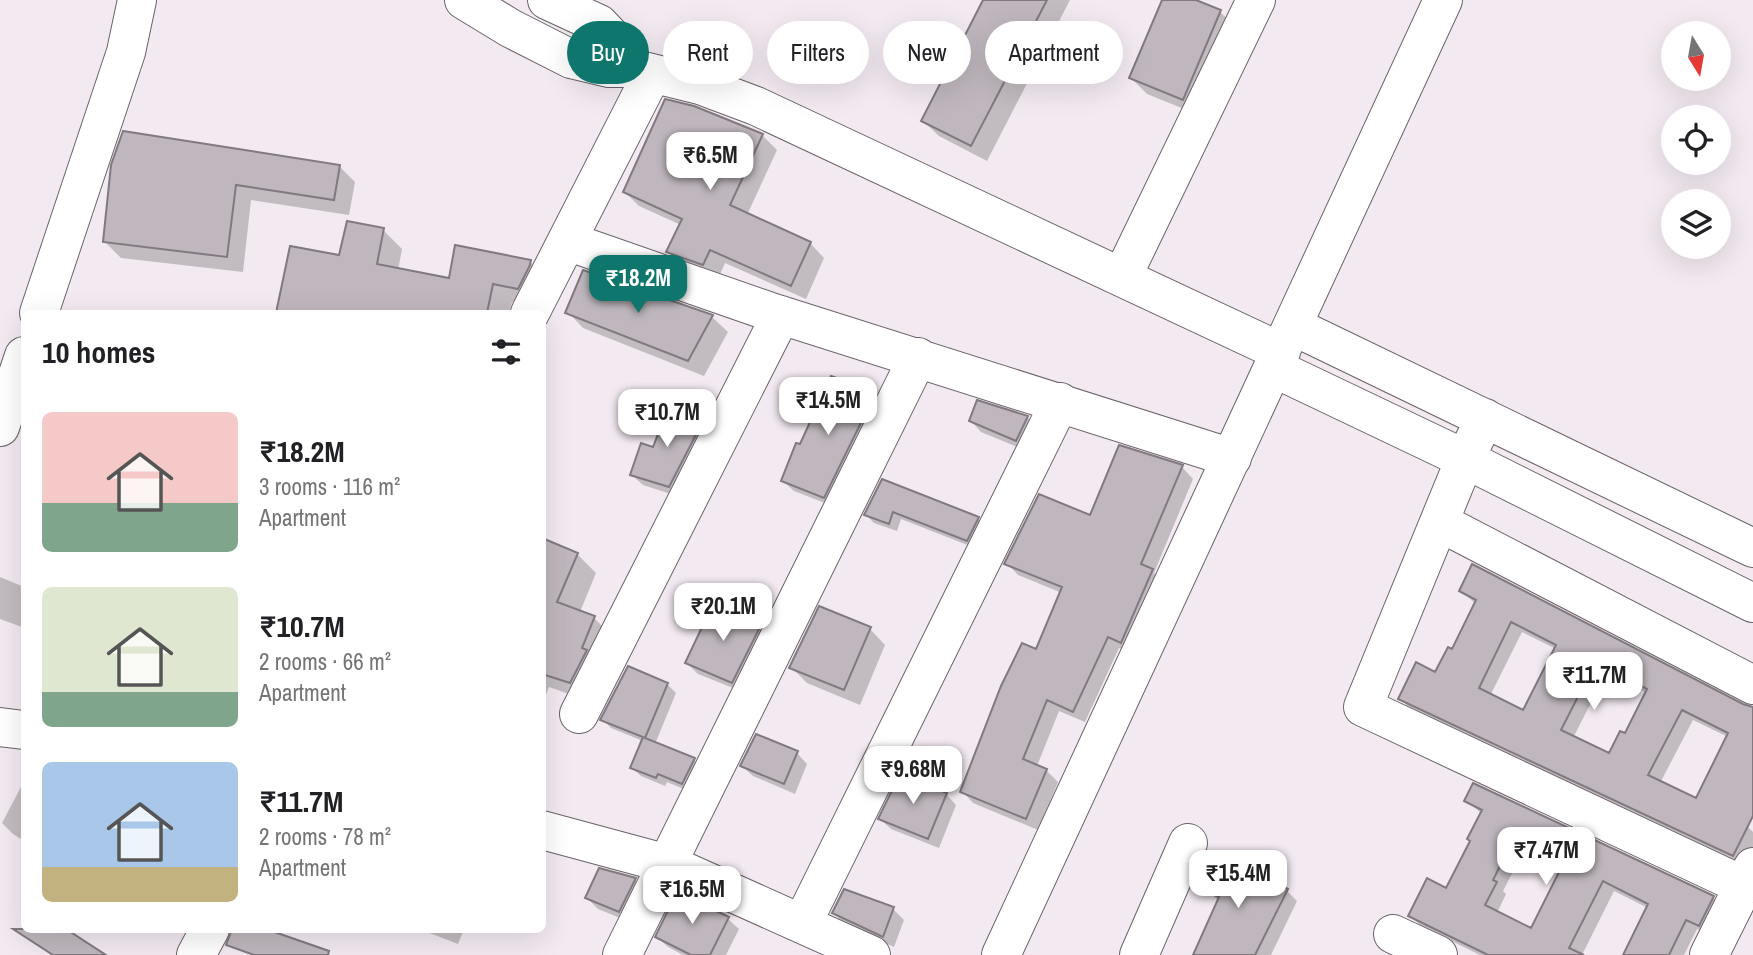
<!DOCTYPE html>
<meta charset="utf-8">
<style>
body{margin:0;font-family:"Archivo Narrow",sans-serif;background:#f6f6f6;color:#202124;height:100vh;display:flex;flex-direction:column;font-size:26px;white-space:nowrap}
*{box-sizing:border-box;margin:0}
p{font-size:23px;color:#757577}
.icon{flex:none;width:38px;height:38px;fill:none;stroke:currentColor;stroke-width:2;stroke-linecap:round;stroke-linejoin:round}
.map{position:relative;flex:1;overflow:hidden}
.drawer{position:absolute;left:21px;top:310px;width:525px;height:623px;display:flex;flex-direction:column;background:#fff;border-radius:10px;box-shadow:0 7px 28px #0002}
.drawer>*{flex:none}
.banner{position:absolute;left:567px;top:21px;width:665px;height:63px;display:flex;gap:14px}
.needle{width:46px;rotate:169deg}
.fabs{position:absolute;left:1661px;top:21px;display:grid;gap:14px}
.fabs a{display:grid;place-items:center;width:70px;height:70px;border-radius:50%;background:#fff;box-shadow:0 7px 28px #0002;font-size:35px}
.price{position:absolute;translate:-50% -60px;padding:0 16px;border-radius:14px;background:#fff;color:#222;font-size:23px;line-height:46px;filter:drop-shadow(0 2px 4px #0008)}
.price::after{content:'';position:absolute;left:50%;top:42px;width:21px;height:16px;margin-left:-10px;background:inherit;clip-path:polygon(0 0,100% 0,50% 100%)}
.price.selected{background:#0f766e;color:#fff}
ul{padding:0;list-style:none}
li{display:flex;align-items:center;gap:21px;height:175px;padding:0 21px}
li span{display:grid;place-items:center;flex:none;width:196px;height:140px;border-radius:10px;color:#555}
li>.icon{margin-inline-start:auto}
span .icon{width:84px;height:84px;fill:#fffc;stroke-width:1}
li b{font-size:30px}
h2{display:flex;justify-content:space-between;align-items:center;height:84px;padding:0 21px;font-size:30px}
.pill{padding:0 24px;border-radius:32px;background:#fff;box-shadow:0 7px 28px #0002;font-size:24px;line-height:63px}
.pill.selected{background:#0f766e;color:#fff}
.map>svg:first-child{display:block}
.shadow{fill:#0003;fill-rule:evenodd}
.building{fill:#bfb7bd;stroke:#81797f;stroke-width:2;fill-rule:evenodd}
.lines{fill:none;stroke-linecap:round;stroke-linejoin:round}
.street-casing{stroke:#6a6369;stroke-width:40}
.street{stroke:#fff;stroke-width:38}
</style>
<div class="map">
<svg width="1753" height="955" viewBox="0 0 1753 955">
<rect width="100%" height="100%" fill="#f3eaf1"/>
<path class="shadow" d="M 985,0 L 1070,0 L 987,161 L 939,136 L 923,121 Z
M 1164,0 L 1192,0 L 1220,12 L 1236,27 L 1199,115 L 1147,94 L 1131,78 Z
M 762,135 L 777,150 L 747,215 L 810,243 L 824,258 L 806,299 L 725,263 L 718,279 L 683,267 L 669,252 L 681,225 L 639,206 L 625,192 Z
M 113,165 L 339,166 L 355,182 L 349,215 L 251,200 L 243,272 L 121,258 L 105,242 Z
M 383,230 L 402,249 L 398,270 L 450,280 L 530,262 L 548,280 L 536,307 L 512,302 L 509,313 L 278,313 L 291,248 L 341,257 Z
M 568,312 L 712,317 L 728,332 L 704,376 L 583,328 Z
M 832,378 L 875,394 L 886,405 L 835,507 L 794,491 L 783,481 Z
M 978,402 L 1028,418 L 1038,429 L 1027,451 L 981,432 L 971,421 Z
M 702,423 L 712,433 L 680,497 L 643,485 L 632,475 L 654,449 Z
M 1182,467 L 1193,479 L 1154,573 L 1164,582 L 1133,653 L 1119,648 L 1085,722 L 1059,711 L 1037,766 L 1046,770 L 1058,782 L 1038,830 L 973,803 L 962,791 L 1037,651 L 1062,593 L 1018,575 L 1007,563 Z
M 883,482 L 978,519 L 986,527 L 975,548 L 901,519 L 897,531 L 874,523 L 866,515 Z
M 542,540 L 577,554 L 596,573 L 580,612 L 594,618 L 613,637 L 589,701 L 549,687 L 545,697 L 542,696 Z
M 0,577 L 24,587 L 24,622 L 22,627 L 0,619 Z
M 1461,591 L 1742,706 L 1753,708 L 1753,814 L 1747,826 L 1753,832 L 1753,847 L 1744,866 L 1410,709 L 1400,698 L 1436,674 L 1453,651 L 1476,604 ZM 1522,632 L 1556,649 L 1524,713 L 1490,696 ZM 1606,673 L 1647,693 L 1626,736 L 1610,755 L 1573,738 ZM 1693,720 L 1728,737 L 1696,801 L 1660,783 Z
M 761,625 L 771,636 L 743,692 L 698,674 L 687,663 Z
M 870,629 L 885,645 L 860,705 L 807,683 L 791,667 Z
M 667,684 L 676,693 L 655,744 L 694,760 L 703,769 L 691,792 L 667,782 L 665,786 L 641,776 L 632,768 L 643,741 L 611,728 L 603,720 Z
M 797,753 L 807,764 L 795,794 L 753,776 L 742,766 Z
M 24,781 L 24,841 L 13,834 L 2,823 Z
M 946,794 L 956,805 L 939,848 L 891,829 L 880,819 Z
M 1467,801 L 1713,898 L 1724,908 L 1710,935 L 1697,929 L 1684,955 L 1625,955 L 1648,908 L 1614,891 L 1582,955 L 1480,955 L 1421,926 L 1410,915 L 1446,890 L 1472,841 L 1482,814 ZM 1527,844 L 1566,862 L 1531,930 L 1497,913 L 1506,894 L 1503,891 Z
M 635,880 L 645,890 L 630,922 L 598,909 L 587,898 Z
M 1203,887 L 1287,891 L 1297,901 L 1271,955 L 1192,955 L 1219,901 Z
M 678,895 L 728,919 L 739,929 L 726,955 L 683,955 L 668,947 L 657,937 Z
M 893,909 L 904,920 L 894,947 L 844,924 L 834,913 Z
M 419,929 L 464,929 L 458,944 Z"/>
<path class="building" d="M 983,0 L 1047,0 L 971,146 L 921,121 Z
M 1162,0 L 1196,0 L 1221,10 L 1183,100 L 1129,78 Z
M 665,99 L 694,106 L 763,134 L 730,205 L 811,242 L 791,286 L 710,250 L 703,265 L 666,252 L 682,219 L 623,192 Z
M 123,131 L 340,165 L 334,200 L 236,185 L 227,257 L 103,242 L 111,165 Z
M 347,221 L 384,228 L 377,264 L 449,278 L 455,245 L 531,260 L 530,265 L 518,289 L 493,284 L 487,313 L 276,313 L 290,246 L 339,255 Z
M 583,270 L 713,315 L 688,361 L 565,313 Z
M 831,376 L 876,392 L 824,498 L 781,481 L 796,443 L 800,444 Z
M 977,400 L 1028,416 L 1016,441 L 969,421 Z
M 668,408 L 703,421 L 669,487 L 630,475 L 641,443 L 653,447 Z
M 1119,445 L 1183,465 L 1141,564 L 1153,569 L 1121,643 L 1108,637 L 1073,712 L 1047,700 L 1023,759 L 1047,769 L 1026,819 L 960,792 L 1001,686 L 1022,643 L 1036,649 L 1062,587 L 1004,564 L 1039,494 L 1090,515 Z
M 882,479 L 979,517 L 967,541 L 893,512 L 889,524 L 864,515 Z
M 542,538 L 578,553 L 557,602 L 595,616 L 582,648 L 587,650 L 570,683 L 542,674 Z
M 1472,564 L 1743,704 L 1753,707 L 1753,816 L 1733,856 L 1398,699 L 1416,662 L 1435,672 L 1448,647 L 1452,649 L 1476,600 L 1459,591 ZM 1511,622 L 1556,645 L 1523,710 L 1479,688 ZM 1595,663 L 1647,689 L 1625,733 L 1620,731 L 1609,753 L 1561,730 ZM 1682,710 L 1728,733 L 1696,798 L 1648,775 Z
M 713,604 L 762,623 L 732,683 L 685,663 Z
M 819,606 L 871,627 L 844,690 L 789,668 Z
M 628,666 L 668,683 L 645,738 L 695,758 L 682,784 L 658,774 L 656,778 L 630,768 L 643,737 L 600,720 Z
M 756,734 L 798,751 L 784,784 L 740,766 Z
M 900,774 L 947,793 L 928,839 L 878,819 Z
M 1473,783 L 1714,896 L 1699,926 L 1686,920 L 1669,955 L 1623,955 L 1648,904 L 1603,881 L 1569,948 L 1584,955 L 1488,955 L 1408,916 L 1427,878 L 1446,888 L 1470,841 L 1467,839 L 1482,810 L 1464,801 ZM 1516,834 L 1566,858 L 1531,928 L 1485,905 L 1497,882 L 1493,880 Z
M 1218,855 L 1288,889 L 1255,955 L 1193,955 L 1219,897 L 1201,888 Z
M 599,868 L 636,878 L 619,912 L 585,898 Z
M 844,889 L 894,907 L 883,937 L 832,913 Z
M 677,892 L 729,917 L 710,955 L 691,955 L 655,937 Z
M 13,929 L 66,929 L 106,955 L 53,955 Z
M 232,929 L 266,929 L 329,951 L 328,955 L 254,955 L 226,945 Z"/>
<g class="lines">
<defs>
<path id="street" d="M 464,0 L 510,28 L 571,59 L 609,68 L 631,68 L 700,85 L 756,106 L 1281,352
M 547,0 L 599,24 L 616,42 L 631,68
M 567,241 L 768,311 L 1232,458
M 1122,277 L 1256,0
M 39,313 L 126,52 L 137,0
M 530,313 L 652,74
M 1293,326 L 1753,548
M 1274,368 L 1465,459 L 1753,603
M 1485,418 L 1465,459 L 1363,707 L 1744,886
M 0,427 L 24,356
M 1439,522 L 1753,685
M 579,714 L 781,315
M 0,727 L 24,730
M 542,830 L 668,864 L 871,955
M 802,924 L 1060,402
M 1393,934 L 1438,955
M 196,955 L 210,929
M 622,955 L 918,357
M 1001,955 L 1443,0
M 1139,955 L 1188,843
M 1709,955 L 1753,867"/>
</defs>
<use href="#street" class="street-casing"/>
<use href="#street" class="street"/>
</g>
</svg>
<div class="fabs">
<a><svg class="needle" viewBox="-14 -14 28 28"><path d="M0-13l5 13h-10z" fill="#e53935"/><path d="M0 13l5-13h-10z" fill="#757577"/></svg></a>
<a><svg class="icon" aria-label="locate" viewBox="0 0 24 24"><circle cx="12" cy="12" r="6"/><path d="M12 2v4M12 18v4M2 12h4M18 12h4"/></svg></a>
<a><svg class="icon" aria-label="layers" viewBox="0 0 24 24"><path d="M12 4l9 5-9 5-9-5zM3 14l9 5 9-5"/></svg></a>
</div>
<b class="price" style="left:710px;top:192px">₹6.5M</b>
<b class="price selected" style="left:638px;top:315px">₹18.2M</b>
<b class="price" style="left:828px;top:437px">₹14.5M</b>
<b class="price" style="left:667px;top:449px">₹10.7M</b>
<b class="price" style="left:723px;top:643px">₹20.1M</b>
<b class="price" style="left:1594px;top:712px">₹11.7M</b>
<b class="price" style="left:913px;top:806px">₹9.68M</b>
<b class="price" style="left:1546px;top:887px">₹7.47M</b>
<b class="price" style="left:1238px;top:910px">₹15.4M</b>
<b class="price" style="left:692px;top:926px">₹16.5M</b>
<div class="banner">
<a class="pill selected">Buy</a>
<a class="pill">Rent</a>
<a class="pill">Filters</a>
<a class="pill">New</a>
<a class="pill">Apartment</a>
</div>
<section class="drawer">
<h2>10 homes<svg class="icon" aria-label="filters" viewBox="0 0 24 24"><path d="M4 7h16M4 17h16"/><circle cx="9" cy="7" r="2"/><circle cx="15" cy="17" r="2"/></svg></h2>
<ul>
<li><span style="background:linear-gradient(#f6c9c9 65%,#7fa58c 0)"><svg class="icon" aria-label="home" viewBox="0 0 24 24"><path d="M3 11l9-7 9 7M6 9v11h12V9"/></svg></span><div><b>₹18.2M</b><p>3 rooms · 116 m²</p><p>Apartment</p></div></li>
<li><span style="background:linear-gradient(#dfe7d0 75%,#7fa58c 0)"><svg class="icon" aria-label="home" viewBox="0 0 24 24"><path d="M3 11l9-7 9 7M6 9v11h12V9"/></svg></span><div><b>₹10.7M</b><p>2 rooms · 66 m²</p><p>Apartment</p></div></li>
<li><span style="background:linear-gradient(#a9c7e8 75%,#c2b280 0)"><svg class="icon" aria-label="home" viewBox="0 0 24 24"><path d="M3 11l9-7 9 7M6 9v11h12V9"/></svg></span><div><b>₹11.7M</b><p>2 rooms · 78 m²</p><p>Apartment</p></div></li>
</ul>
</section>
</div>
